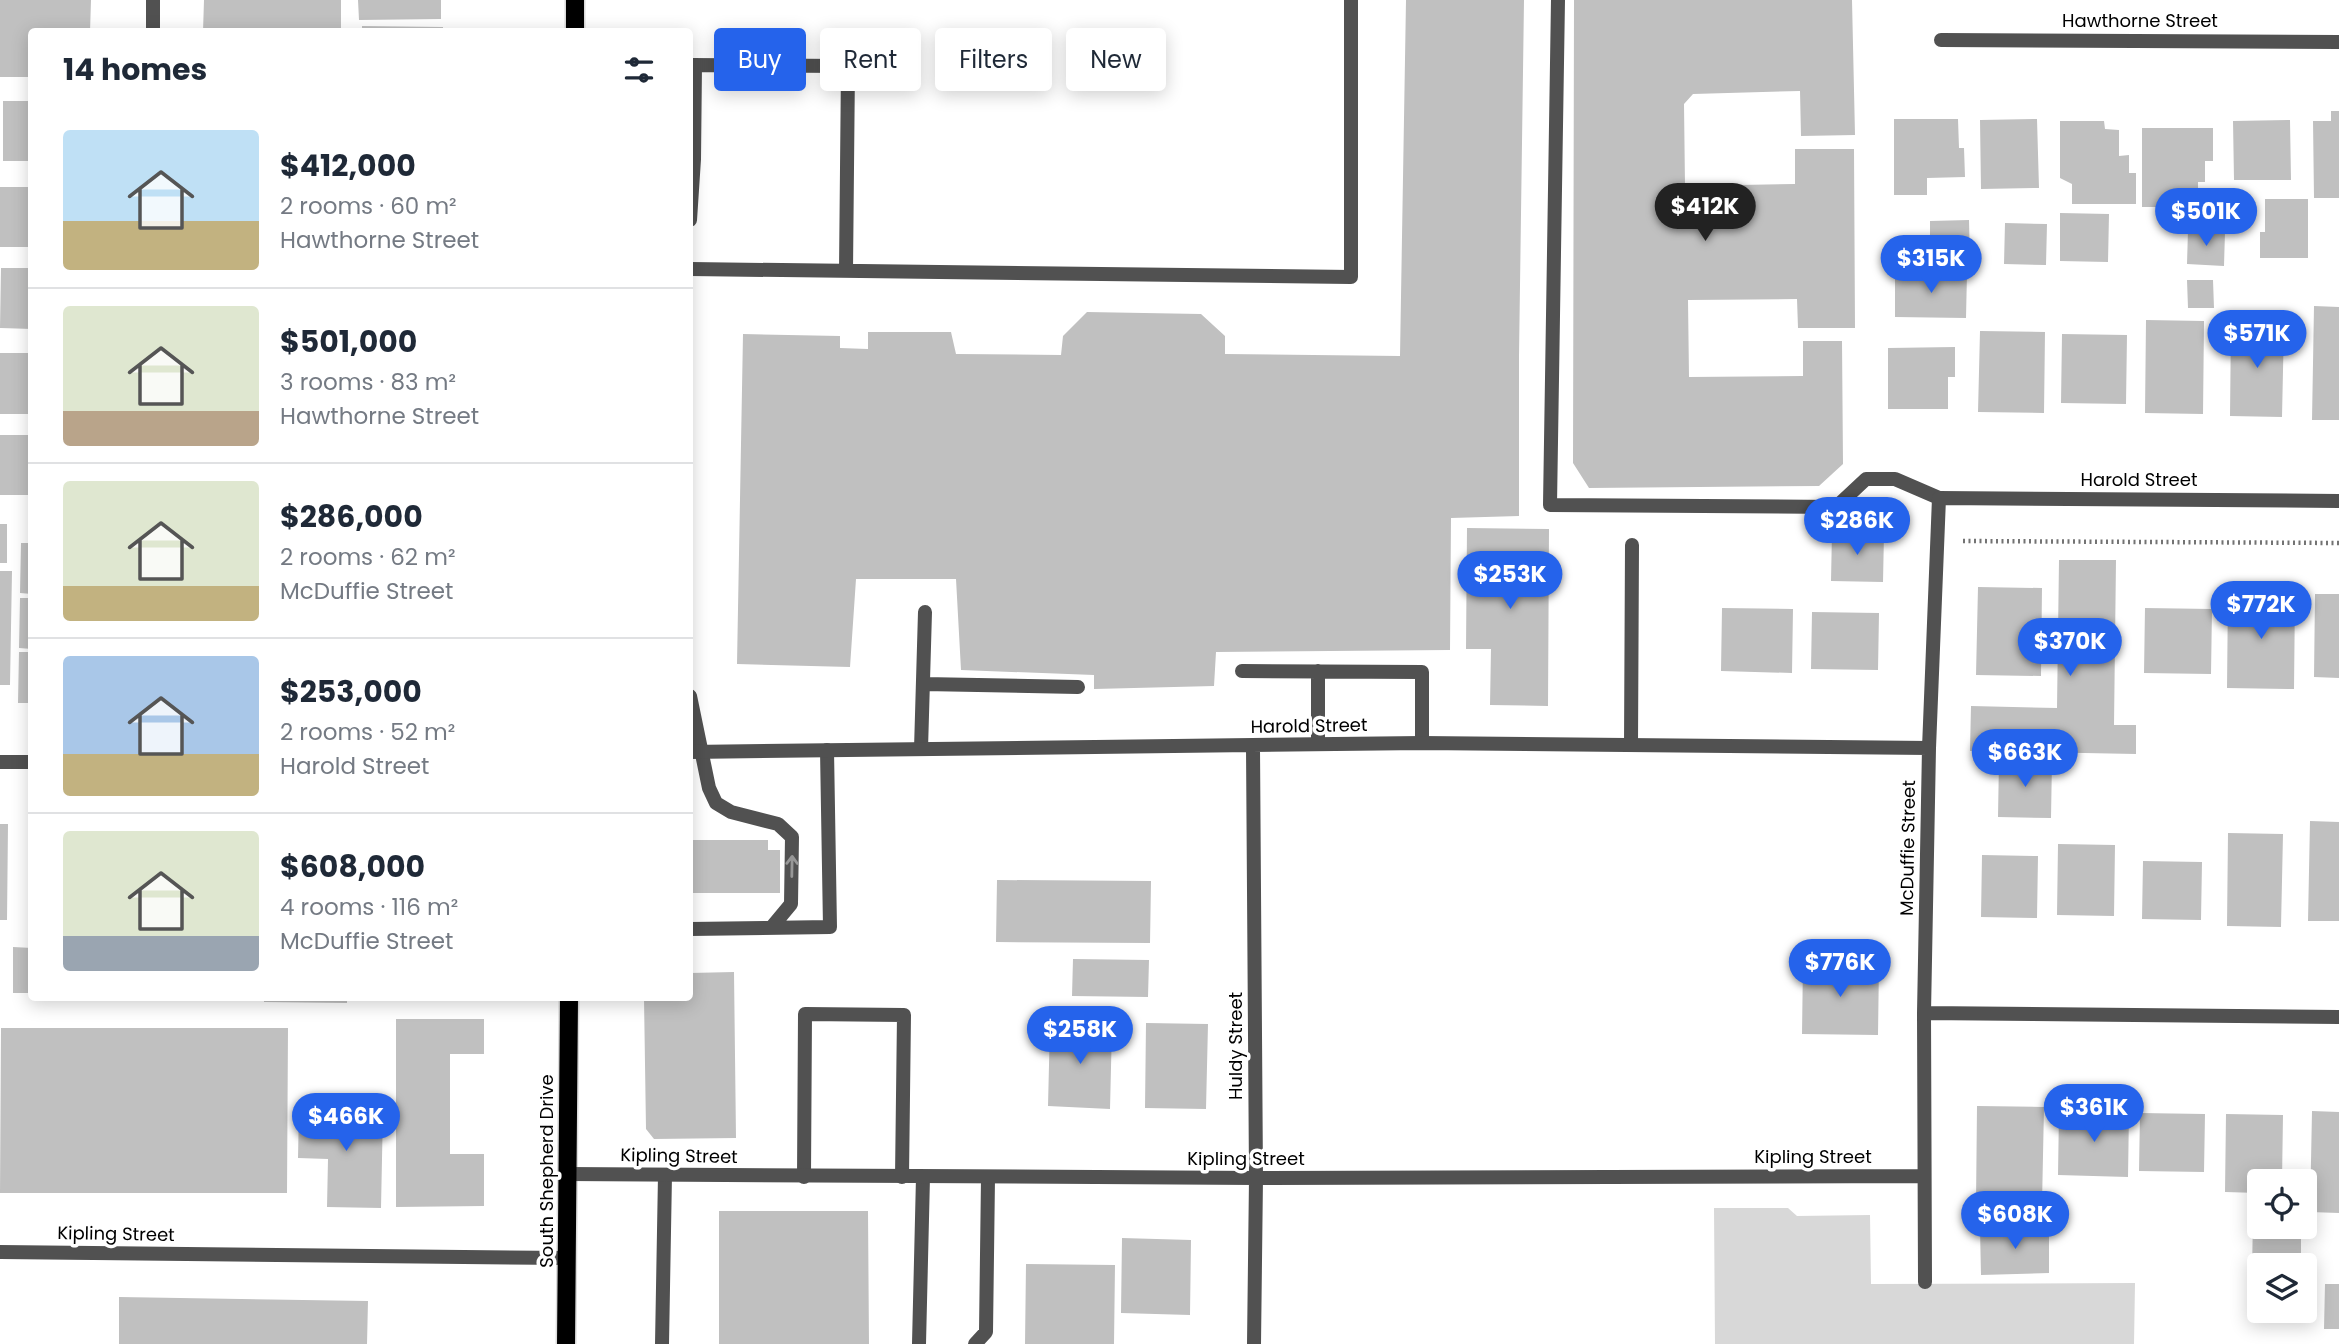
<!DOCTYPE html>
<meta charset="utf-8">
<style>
body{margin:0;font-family:Poppins,sans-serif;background:#f6f6f7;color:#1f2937;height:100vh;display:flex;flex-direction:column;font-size:26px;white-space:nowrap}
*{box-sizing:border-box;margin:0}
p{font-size:23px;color:#747a83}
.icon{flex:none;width:38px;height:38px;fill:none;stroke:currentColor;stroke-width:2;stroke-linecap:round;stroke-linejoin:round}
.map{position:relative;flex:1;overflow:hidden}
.panel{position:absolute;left:28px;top:28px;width:665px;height:973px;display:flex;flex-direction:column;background:#fff;border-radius:7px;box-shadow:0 4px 18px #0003}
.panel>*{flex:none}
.hud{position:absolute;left:714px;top:28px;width:665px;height:63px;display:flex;gap:14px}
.controls{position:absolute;left:2247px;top:1169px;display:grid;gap:14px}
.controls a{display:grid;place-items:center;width:70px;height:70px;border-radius:7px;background:#fff;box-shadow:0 4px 18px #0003;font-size:35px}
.price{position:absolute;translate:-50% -60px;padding:0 16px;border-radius:24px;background:#2563eb;color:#fff;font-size:23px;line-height:46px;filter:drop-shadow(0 2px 4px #0008)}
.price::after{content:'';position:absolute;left:50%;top:42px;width:21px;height:16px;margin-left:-10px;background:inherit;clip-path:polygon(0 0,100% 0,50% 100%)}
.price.current{background:#222;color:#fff}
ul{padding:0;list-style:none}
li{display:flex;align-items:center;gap:21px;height:175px;padding:0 35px}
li+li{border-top:2px solid #e0e1e3}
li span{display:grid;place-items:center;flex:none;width:196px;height:140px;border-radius:7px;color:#555}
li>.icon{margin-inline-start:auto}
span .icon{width:84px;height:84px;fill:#fffc;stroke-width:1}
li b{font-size:30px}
h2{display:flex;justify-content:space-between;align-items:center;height:84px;padding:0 35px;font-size:30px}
.pill{padding:0 24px;border-radius:7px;background:#fff;box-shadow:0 4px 18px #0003;font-size:24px;line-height:63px}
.pill.current{background:#2563eb;color:#fff}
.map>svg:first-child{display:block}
.green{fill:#d8d8d8}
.building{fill:#c0c0c0}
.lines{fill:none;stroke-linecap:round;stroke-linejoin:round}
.primary-casing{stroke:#dbdbdb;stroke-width:21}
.path{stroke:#737373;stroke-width:4.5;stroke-dasharray:2 3.5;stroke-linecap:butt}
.service{stroke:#515151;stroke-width:14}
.minor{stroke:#515151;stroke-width:14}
.primary{stroke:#000;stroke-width:18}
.oneway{stroke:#979797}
.labels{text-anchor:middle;stroke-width:7;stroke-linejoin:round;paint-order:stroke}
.street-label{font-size:18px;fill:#000;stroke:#fff}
</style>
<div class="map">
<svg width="2339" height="1344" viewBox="0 0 2339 1344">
<rect width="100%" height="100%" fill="#fff"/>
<path class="green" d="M 1714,1208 L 1788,1208 L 1797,1216 L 1870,1215 L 1871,1284 L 2135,1283 L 2134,1344 L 1715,1344 Z"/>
<path class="building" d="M 0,0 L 91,0 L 90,32 L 32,32 L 32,77 L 0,77 Z
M 204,0 L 341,0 L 341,32 L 203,32 Z
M 358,0 L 441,0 L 441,19 L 359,20 Z
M 1406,0 L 1524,0 L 1519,357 L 1519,516 L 1451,518 L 1450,650 L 1216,652 L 1214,686 L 1094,689 L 1094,675 L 961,670 L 956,579 L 856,579 L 850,667 L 737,664 L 743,334 L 840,336 L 840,348 L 868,349 L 868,332 L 951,332 L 956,354 L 1061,355 L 1063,336 L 1087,312 L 1201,314 L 1225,336 L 1225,354 L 1400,356 Z
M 1574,0 L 1852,0 L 1855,135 L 1801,136 L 1800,91 L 1693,94 L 1684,104 L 1685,186 L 1795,184 L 1795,149 L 1854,149 L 1855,328 L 1798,328 L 1797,299 L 1688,300 L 1689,377 L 1803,376 L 1803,341 L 1842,341 L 1843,464 L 1819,486 L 1589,488 L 1573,463 Z
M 362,26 L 443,27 L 443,32 L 362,32 Z
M 3,101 L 32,101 L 32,161 L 3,161 Z
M 2331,111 L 2339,111 L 2339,198 L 2314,198 L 2313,121 L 2331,121 Z
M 1894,119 L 1958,119 L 1959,148 L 1964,148 L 1965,177 L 1927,178 L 1927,195 L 1894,195 Z
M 2037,119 L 2039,188 L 1981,189 L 1980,120 Z
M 2290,120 L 2291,180 L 2234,180 L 2233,121 Z
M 2060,121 L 2104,121 L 2105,129 L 2119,130 L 2119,156 L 2129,155 L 2129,173 L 2136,173 L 2136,204 L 2072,204 L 2072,184 L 2060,178 Z
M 2142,128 L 2213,128 L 2213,161 L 2205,161 L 2205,182 L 2198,182 L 2198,202 L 2176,202 L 2176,207 L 2142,207 Z
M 0,187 L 32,187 L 32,247 L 0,247 Z
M 2265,199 L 2308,199 L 2308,258 L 2260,258 L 2260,232 L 2265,232 Z
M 2060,213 L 2109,214 L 2108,262 L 2060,261 Z
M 1969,220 L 1970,261 L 1930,261 L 1930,221 Z
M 2005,223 L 2047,224 L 2046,265 L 2004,264 Z
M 2188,230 L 2225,232 L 2224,266 L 2187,264 Z
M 1,268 L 32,268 L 32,329 L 0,328 Z
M 1895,273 L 1967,273 L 1966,318 L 1895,317 Z
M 2187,280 L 2213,280 L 2214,308 L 2188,308 Z
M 2314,306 L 2339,307 L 2339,420 L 2312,420 Z
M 2146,320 L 2204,321 L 2203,414 L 2145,413 Z
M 2231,323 L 2284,324 L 2282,417 L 2230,416 Z
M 1980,331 L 2045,332 L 2044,413 L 1978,412 Z
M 2062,334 L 2127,335 L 2126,404 L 2061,403 Z
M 1955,347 L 1955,377 L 1948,377 L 1948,409 L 1888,409 L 1888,348 Z
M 0,353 L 32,353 L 32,414 L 0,414 Z
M 0,435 L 32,435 L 32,495 L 0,495 Z
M 0,524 L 7,524 L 7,563 L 0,563 Z
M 1467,528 L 1549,529 L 1548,706 L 1490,705 L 1491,649 L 1466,649 Z
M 1832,532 L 1884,533 L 1883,582 L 1831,581 Z
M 21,543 L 32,543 L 32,594 L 20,593 Z
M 2059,560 L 2116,560 L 2114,725 L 2136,725 L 2136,754 L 1970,751 L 1971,706 L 2057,708 Z
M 0,571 L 12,571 L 10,685 L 0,685 Z
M 1978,587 L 2042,588 L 2041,676 L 1976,675 Z
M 2228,592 L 2295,594 L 2294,689 L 2227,688 Z
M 2315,594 L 2339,594 L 2339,678 L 2314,677 Z
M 20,598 L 32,598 L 32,649 L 19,648 Z
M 1722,608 L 1793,609 L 1792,673 L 1721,671 Z
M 2145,608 L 2212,609 L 2211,674 L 2144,673 Z
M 1812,612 L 1879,613 L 1878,670 L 1811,669 Z
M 19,652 L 32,652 L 32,703 L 18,703 Z
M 1999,760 L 2052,761 L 2051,818 L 1998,817 Z
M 2310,821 L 2339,822 L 2339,921 L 2308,921 Z
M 0,824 L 8,824 L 7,920 L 0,920 Z
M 2228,833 L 2283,834 L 2281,927 L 2227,926 Z
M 690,840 L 768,840 L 768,850 L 780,850 L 780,893 L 690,893 Z
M 2058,844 L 2115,845 L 2114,916 L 2057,915 Z
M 1982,855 L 2038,856 L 2037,918 L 1981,917 Z
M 2143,861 L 2202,862 L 2201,920 L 2142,919 Z
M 997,880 L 1151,881 L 1150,943 L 996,942 Z
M 13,947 L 32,948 L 32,993 L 13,993 Z
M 1073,959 L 1149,960 L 1148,997 L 1072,996 Z
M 1803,962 L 1879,963 L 1878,1035 L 1802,1034 Z
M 734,972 L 736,1138 L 654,1139 L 646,1129 L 644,998 L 690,998 L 690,973 Z
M 264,998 L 347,998 L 347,1003 L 264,1002 Z
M 396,1019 L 484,1019 L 484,1054 L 450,1054 L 450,1154 L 484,1154 L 484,1206 L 396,1207 Z
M 1146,1023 L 1208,1024 L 1206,1109 L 1145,1108 Z
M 1050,1024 L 1112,1026 L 1110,1109 L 1048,1106 Z
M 1,1028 L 288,1028 L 287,1193 L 0,1193 Z
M 1977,1106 L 2044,1107 L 2042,1204 L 1976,1203 Z
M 299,1109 L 383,1110 L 381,1208 L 327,1207 L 328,1159 L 298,1158 Z
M 2059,1111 L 2129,1112 L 2128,1177 L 2058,1175 Z
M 2312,1111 L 2339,1112 L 2339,1213 L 2310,1212 Z
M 2140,1113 L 2205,1114 L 2204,1172 L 2139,1171 Z
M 2226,1114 L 2283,1115 L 2282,1181 L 2259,1181 L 2259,1193 L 2225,1192 Z
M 719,1211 L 868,1211 L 869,1344 L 719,1344 Z
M 2253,1217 L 2259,1217 L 2259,1227 L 2301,1227 L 2301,1265 L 2259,1265 L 2259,1271 L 2252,1271 Z
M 2049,1228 L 2049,1273 L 1981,1275 L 1980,1229 Z
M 1122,1238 L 1191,1240 L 1190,1315 L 1121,1313 Z
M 1026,1264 L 1115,1265 L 1114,1344 L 1025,1344 Z
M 2325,1284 L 2339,1284 L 2339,1329 L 2324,1329 Z
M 119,1297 L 368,1301 L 367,1344 L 119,1344 Z"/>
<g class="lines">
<defs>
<path id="primary" d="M 575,32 L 575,0
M 566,1344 L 569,998"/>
</defs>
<use href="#primary" class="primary-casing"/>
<path class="path" d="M 1963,541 L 2339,543"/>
<path class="service" d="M 1558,0 L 1550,505 L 1836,507 L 1866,479 L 1895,479 L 1939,498
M 690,65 L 848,66 L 846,271
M 690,220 L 694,159 L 695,65
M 690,269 L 1351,277 L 1351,0
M 1242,671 L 1422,672 L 1422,743
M 924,684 L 1078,687
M 690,696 L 709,788 L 716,803 L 731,812 L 778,824 L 792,837 L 791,904 L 771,928
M 1318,744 L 1318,671
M 1631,745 L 1632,545
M 921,749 L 925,612
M 690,929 L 830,927 L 827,750
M 804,1177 L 805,1014 L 904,1015 L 902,1177
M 662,1344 L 665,1175
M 919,1344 L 923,1177
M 975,1344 L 986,1332 L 988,1178"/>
<path class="minor" d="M 153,32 L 153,0
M 1941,40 L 2339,42
M 1253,747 L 1256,1178 L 1254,1344
M 690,752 L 1422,743 L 1929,748
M 0,762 L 32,762
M 1924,1013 L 2339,1017
M 567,1174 L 1256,1178 L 1924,1176
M 0,1252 L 567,1258
M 1925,1282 L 1924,1013 L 1929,748 L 1939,498 L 2339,501"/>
<use href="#primary" class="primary"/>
</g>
<defs><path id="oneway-shaft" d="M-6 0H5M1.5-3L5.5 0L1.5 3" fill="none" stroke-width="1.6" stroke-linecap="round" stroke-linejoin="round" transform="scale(1.75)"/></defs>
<use class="oneway" href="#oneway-shaft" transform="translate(792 866) rotate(-89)"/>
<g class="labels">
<g class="street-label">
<text x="2140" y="27">Hawthorne Street</text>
<text x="2139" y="486">Harold Street</text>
<text transform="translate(1309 726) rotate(-1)" y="6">Harold Street</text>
<text transform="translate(1908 848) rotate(-89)" y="6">McDuffie Street</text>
<text transform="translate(1236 1046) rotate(-90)" y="6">Huldy Street</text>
<text transform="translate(679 1156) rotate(1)" y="6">Kipling Street</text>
<text x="1813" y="1163">Kipling Street</text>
<text x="1246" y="1165">Kipling Street</text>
<text transform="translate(547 1171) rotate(-90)" y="6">South Shepherd Drive</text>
<text transform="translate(116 1234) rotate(1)" y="6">Kipling Street</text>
</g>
</g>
</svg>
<div class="controls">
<a><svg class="icon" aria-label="locate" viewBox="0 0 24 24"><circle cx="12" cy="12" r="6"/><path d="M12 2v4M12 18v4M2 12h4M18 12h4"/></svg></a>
<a><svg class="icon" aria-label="layers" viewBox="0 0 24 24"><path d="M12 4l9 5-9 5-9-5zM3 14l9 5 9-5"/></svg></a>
</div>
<b class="price current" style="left:1705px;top:243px">$412K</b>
<b class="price" style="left:2206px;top:248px">$501K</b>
<b class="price" style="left:1931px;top:295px">$315K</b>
<b class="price" style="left:2257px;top:370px">$571K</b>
<b class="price" style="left:1857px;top:557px">$286K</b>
<b class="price" style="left:1510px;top:611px">$253K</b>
<b class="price" style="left:2261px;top:641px">$772K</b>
<b class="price" style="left:2070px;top:678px">$370K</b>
<b class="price" style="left:2025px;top:789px">$663K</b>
<b class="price" style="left:1840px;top:999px">$776K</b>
<b class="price" style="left:1080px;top:1066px">$258K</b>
<b class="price" style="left:2094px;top:1144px">$361K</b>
<b class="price" style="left:346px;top:1153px">$466K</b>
<b class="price" style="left:2015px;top:1251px">$608K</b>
<div class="hud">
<a class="pill current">Buy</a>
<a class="pill">Rent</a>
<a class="pill">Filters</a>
<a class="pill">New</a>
</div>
<section class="panel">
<h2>14 homes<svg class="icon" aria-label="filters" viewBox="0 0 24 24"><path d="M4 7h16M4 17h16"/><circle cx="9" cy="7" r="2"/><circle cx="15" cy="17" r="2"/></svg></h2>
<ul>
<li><span style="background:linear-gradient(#bfe0f5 65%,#c2b280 0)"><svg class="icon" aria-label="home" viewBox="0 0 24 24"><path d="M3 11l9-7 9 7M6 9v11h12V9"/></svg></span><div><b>$412,000</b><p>2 rooms · 60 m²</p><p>Hawthorne Street</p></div></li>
<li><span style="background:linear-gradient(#dfe7d0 75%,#b9a48a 0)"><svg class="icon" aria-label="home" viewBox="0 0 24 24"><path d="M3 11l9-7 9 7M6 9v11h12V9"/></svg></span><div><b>$501,000</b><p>3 rooms · 83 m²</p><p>Hawthorne Street</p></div></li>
<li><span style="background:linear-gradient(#dfe7d0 75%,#c2b280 0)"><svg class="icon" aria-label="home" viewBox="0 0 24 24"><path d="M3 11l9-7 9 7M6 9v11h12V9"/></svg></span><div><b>$286,000</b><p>2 rooms · 62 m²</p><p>McDuffie Street</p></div></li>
<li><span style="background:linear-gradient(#a9c7e8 70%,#c2b280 0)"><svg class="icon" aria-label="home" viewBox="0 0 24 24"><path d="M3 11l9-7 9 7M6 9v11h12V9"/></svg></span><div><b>$253,000</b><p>2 rooms · 52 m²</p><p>Harold Street</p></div></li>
<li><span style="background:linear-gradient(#dfe7d0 75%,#9aa5b1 0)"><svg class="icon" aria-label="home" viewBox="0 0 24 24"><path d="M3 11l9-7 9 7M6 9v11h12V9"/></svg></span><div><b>$608,000</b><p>4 rooms · 116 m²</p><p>McDuffie Street</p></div></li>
</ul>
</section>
</div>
